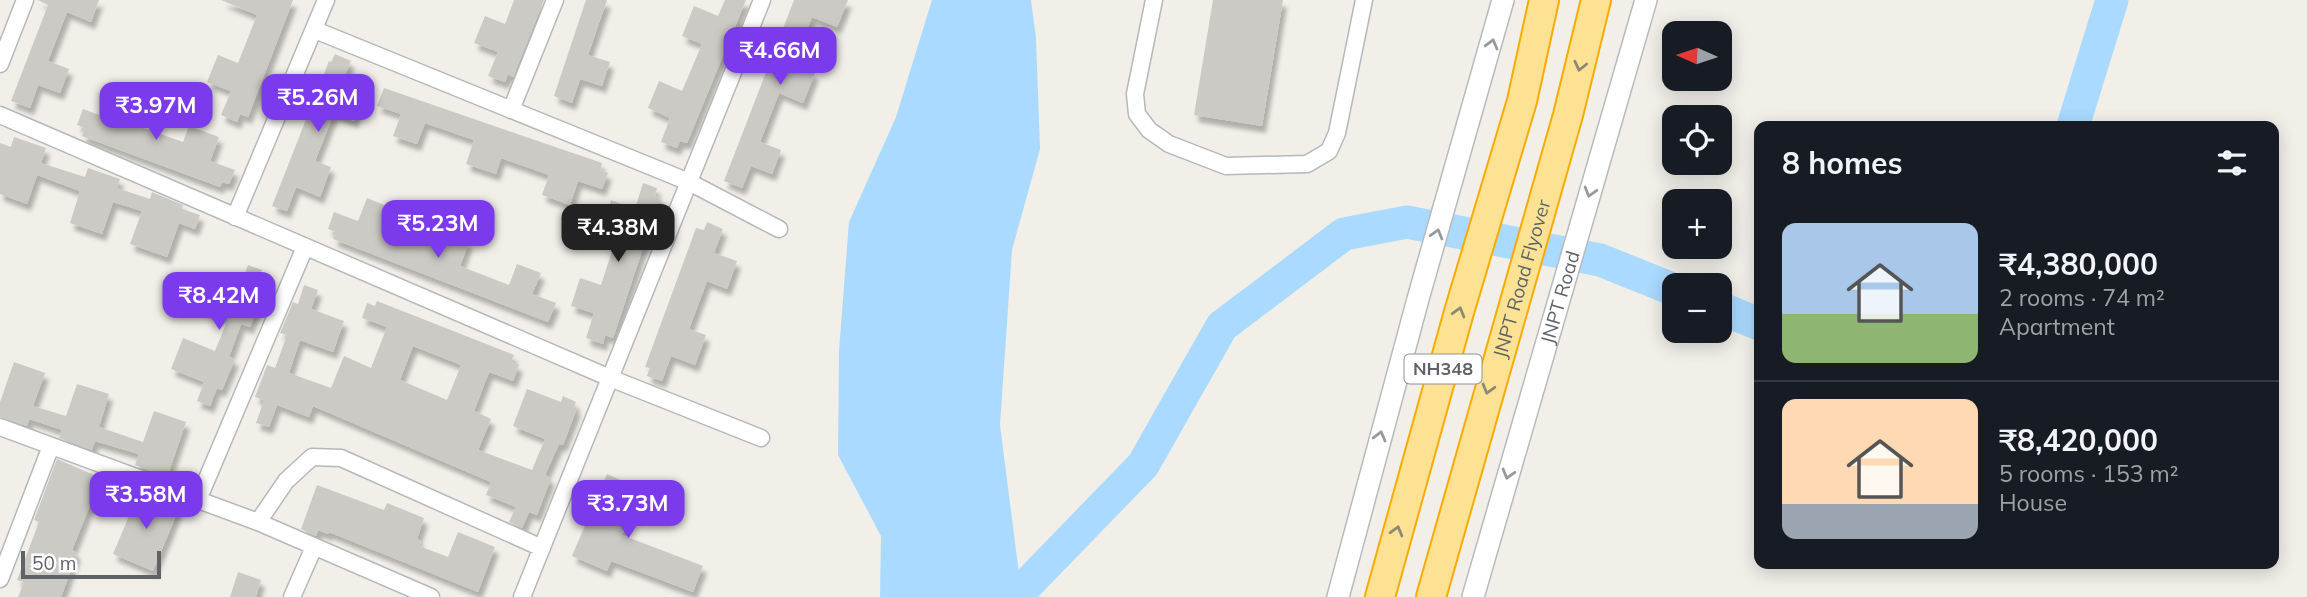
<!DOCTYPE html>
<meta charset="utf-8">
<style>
body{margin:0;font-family:Mulish,sans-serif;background:#242831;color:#f1f3f6;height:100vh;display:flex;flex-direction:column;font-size:26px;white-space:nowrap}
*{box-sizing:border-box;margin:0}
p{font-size:23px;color:#9ea1a6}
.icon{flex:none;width:38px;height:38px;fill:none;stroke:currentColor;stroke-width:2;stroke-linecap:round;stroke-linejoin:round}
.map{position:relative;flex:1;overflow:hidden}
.panel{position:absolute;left:1754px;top:121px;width:525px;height:448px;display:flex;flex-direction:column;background:#171b24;border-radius:14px;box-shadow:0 4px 18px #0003}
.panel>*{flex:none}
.needle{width:46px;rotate:273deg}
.tools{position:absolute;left:1662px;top:21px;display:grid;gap:14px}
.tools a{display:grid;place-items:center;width:70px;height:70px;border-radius:14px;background:#171b24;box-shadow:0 4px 18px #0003;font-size:35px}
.scale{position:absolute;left:21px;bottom:18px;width:140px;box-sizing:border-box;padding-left:7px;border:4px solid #5f6368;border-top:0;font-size:19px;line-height:24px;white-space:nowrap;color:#5f6368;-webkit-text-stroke:5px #fff;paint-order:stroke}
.price{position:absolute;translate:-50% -60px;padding:0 16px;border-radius:14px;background:#7c3aed;color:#fff;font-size:23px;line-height:46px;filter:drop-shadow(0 2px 4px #0008)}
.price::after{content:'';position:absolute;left:50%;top:42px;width:21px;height:16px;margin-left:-10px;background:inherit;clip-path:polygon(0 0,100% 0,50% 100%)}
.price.selected{background:#222;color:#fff}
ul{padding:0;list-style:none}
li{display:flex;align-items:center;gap:21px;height:175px;padding:0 28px}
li+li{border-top:2px solid #363941}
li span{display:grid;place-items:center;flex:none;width:196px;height:140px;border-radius:14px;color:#555}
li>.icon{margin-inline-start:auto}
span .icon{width:84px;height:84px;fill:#fffc;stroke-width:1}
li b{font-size:30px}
h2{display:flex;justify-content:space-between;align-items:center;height:84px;padding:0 28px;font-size:30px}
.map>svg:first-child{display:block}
.water{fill:#aadaff}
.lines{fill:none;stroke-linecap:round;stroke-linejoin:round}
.river{stroke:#aadaff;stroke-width:33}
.building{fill:#cccac5;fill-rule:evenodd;filter:url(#shadow)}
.street-casing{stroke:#b5b8bc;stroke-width:19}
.secondary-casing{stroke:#b6babf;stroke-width:24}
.highway-casing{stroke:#f9ab00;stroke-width:32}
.street{stroke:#fff;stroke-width:16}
.secondary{stroke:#fff;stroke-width:21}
.highway{stroke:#fde293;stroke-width:28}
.oneway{stroke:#979a9d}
.oneway2{stroke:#8e8975}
.labels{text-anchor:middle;stroke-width:5;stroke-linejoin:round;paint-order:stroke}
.shield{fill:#fff;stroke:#8f9295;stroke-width:2}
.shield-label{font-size:18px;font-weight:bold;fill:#5f6368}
.street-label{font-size:19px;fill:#5f6368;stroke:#fff}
</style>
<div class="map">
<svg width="2307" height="597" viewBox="0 0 2307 597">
<defs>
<filter id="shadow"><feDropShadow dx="4" dy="7" stdDeviation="2" flood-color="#0004"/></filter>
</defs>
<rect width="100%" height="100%" fill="#f1efe8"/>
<path class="water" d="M 932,0 L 1031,0 L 1036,38 L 1040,149 L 1012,250 L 1000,425 L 1022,597 L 880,597 L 881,536 L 838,455 L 839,351 L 849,222 L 896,117 Z"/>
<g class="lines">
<path class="river" d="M 2073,126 L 2112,0
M 1720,308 L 1759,324
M 1015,597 L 1143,465 L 1222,326 L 1344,234 L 1407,222 L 1600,260 L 1675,290"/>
</g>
<path class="building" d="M 38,0 L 99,0 L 91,22 L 67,12 L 48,61 L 69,69 L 60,93 L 38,85 L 30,108 L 11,101 L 48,5 Z
M 221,0 L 293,0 L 248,117 L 240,114 L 237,122 L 221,115 L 231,91 L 207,82 L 218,55 L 238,63 L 257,15 Z
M 514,0 L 544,0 L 513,77 L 508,74 L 505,82 L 488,76 L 498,52 L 474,43 L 485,16 L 505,24 Z
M 586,0 L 607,0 L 588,55 L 610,62 L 602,86 L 580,79 L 572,103 L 554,96 Z
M 725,0 L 746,0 L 687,143 L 680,141 L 677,148 L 661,142 L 670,118 L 648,108 L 659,81 L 682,91 L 702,44 L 682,36 L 694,6 L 718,16 Z
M 794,0 L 848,0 L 837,27 L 812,17 L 793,64 L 815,73 L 803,103 L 779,93 L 760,142 L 781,150 L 772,174 L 751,166 L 742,188 L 724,181 Z
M 1213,0 L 1283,0 L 1262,126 L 1194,115 Z
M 335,54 L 351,61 L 341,85 L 364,94 L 354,121 L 334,113 L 315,161 L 331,167 L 320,197 L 296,187 L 287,211 L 272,206 L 329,61 L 331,62 Z
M 384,88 L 602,163 L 600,170 L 608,173 L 602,189 L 578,181 L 570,205 L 542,195 L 549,175 L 501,158 L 496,174 L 466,164 L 474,140 L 425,123 L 417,144 L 393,136 L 401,114 L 377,106 Z
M 115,94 L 143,104 L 135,125 L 183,142 L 189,126 L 219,137 L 210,161 L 235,170 L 229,184 L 222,182 L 220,187 L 82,136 L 85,128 L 77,125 L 83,109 L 107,118 Z
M 14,137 L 46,148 L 41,163 L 85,177 L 88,168 L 120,179 L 117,188 L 150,199 L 152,192 L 183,205 L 182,209 L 200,215 L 195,229 L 179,223 L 167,257 L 130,244 L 142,211 L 113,202 L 102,234 L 70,223 L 80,191 L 37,175 L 27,204 L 0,194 L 0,143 L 11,147 Z
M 643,183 L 657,188 L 655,196 L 660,197 L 613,338 L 605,335 L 603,344 L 586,338 L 594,313 L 571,306 L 580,278 L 601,285 L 617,236 L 601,231 L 611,200 L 635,209 Z
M 367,198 L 394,209 L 386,229 L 434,247 L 440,231 L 469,242 L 460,266 L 509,285 L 517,264 L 541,273 L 532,294 L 556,303 L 548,322 L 333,239 L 336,232 L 328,229 L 334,212 L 358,221 Z
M 707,222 L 723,229 L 714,253 L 737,261 L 727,289 L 707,281 L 689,329 L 706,335 L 695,365 L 671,356 L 662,381 L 647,376 L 650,368 L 645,367 L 696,228 L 704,230 Z
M 248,265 L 262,270 L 253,292 L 262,295 L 250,327 L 241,324 L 229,357 L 235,359 L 222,390 L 217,388 L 210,406 L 197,401 L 204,382 L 171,369 L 183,338 L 215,351 L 228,319 L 196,307 L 208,274 L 240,287 Z
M 304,285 L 318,290 L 311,309 L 344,321 L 333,352 L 300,340 L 289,373 L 331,388 L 344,356 L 371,368 L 387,327 L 362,318 L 367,303 L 375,306 L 377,301 L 514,355 L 511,362 L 519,365 L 513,381 L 489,372 L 474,411 L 491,419 L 478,450 L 532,470 L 545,439 L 513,426 L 527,389 L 561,402 L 563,396 L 576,402 L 574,407 L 577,408 L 563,445 L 559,444 L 545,475 L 551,478 L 537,515 L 529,512 L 522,528 L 509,522 L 516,507 L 486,495 L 491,482 L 313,406 L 309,417 L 277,405 L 269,427 L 256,423 L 264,400 L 255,397 L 267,365 L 275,368 L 287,335 L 280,333 L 293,302 L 298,304 ZM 413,346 L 461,365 L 447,400 L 400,380 Z
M 14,362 L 45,373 L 33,406 L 66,416 L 77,384 L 109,394 L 99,427 L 143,442 L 154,411 L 186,422 L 167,477 L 135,465 L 139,454 L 95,441 L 92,450 L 59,438 L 62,430 L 29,419 L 27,426 L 0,417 L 0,402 Z
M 57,459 L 101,478 L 72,550 L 77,553 L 61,597 L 18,597 L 24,582 L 17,580 L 39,522 L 34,520 Z
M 607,474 L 642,489 L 622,535 L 703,566 L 693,592 L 611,561 L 607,571 L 572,556 Z
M 317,485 L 384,510 L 387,503 L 424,518 L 417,539 L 421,541 L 419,546 L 448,557 L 458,532 L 495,547 L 478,592 L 329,532 L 328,534 L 318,530 L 316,536 L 301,529 Z
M 140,490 L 179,508 L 153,571 L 113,554 Z
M 238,572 L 261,580 L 256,597 L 230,597 Z"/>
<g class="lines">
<defs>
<path id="street" d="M 1154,0 L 1135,94 L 1137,114 L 1149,130 L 1169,144 L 1226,166 L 1307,164 L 1329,151 L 1337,133 L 1364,0
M 315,30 L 689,182 L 779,229
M 0,64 L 25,0
M 511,110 L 555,0
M 0,115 L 610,378 L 761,438
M 235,217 L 326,0
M 0,427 L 258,522 L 286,481 L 312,457 L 341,458 L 542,548
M 198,500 L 305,247
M 258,522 L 431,597
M 0,579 L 51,446
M 292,597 L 314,547
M 522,597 L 762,0"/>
<g id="secondary">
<path d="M 1338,597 L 1418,299 L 1503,0"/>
<path id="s1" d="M 1473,597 L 1646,0"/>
</g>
<g id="highway">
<path d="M 1380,597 L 1459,312 L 1522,101 L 1544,0"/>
<path id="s2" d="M 1431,597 L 1568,115 L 1596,0"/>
</g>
</defs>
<use href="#street" class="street-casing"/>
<use href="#secondary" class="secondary-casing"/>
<use href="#highway" class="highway-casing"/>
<use href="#street" class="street"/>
<use href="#secondary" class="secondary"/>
<use href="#highway" class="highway"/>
</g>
<defs><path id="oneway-chevron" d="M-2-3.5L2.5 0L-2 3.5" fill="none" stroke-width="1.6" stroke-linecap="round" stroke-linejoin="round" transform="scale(1.75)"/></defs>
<g class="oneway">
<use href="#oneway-chevron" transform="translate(1492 44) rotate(-75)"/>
<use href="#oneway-chevron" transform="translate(1590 192) rotate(106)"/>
<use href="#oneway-chevron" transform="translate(1437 234) rotate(-74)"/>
<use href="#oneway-chevron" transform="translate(1380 436) rotate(-75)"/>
<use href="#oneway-chevron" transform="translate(1508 474) rotate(106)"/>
</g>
<g class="oneway2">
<use href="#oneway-chevron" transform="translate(1580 66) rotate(103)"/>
<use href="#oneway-chevron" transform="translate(1459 312) rotate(-74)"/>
<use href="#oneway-chevron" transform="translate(1488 389) rotate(106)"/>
<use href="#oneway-chevron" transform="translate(1397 531) rotate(-74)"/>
</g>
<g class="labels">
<rect class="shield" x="1404.5" y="354.5" width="77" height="29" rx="5"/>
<g class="shield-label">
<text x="1443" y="375">NH348</text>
</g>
<g class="street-label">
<text dy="7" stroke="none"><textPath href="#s2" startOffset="331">JNPT Road Flyover</textPath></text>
<text dy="7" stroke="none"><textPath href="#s1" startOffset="312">JNPT Road</textPath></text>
</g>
</g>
</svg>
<div class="tools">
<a><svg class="needle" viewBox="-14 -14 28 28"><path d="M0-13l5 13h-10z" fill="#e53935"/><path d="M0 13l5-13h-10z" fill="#9ea1a6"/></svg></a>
<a><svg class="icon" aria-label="locate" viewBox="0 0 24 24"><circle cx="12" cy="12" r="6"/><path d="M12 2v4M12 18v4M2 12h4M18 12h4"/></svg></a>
<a>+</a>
<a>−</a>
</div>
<div class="scale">50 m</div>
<b class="price" style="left:780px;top:87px">₹4.66M</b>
<b class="price" style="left:318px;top:134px">₹5.26M</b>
<b class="price" style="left:156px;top:142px">₹3.97M</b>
<b class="price" style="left:438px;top:260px">₹5.23M</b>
<b class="price selected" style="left:618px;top:264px">₹4.38M</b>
<b class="price" style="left:219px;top:332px">₹8.42M</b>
<b class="price" style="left:146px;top:531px">₹3.58M</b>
<b class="price" style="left:628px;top:540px">₹3.73M</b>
<section class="panel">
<h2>8 homes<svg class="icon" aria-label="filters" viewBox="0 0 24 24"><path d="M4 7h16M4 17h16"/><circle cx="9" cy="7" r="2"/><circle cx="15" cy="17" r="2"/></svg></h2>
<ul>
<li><span style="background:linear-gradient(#a9c7e8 65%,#8fb573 0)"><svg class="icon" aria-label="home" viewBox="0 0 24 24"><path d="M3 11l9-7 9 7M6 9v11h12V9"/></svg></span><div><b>₹4,380,000</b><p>2 rooms · 74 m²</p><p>Apartment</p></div></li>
<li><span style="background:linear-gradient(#ffd9b3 75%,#9aa5b1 0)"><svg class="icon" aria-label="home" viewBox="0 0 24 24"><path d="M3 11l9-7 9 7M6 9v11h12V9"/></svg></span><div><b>₹8,420,000</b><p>5 rooms · 153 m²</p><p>House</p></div></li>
</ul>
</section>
</div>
